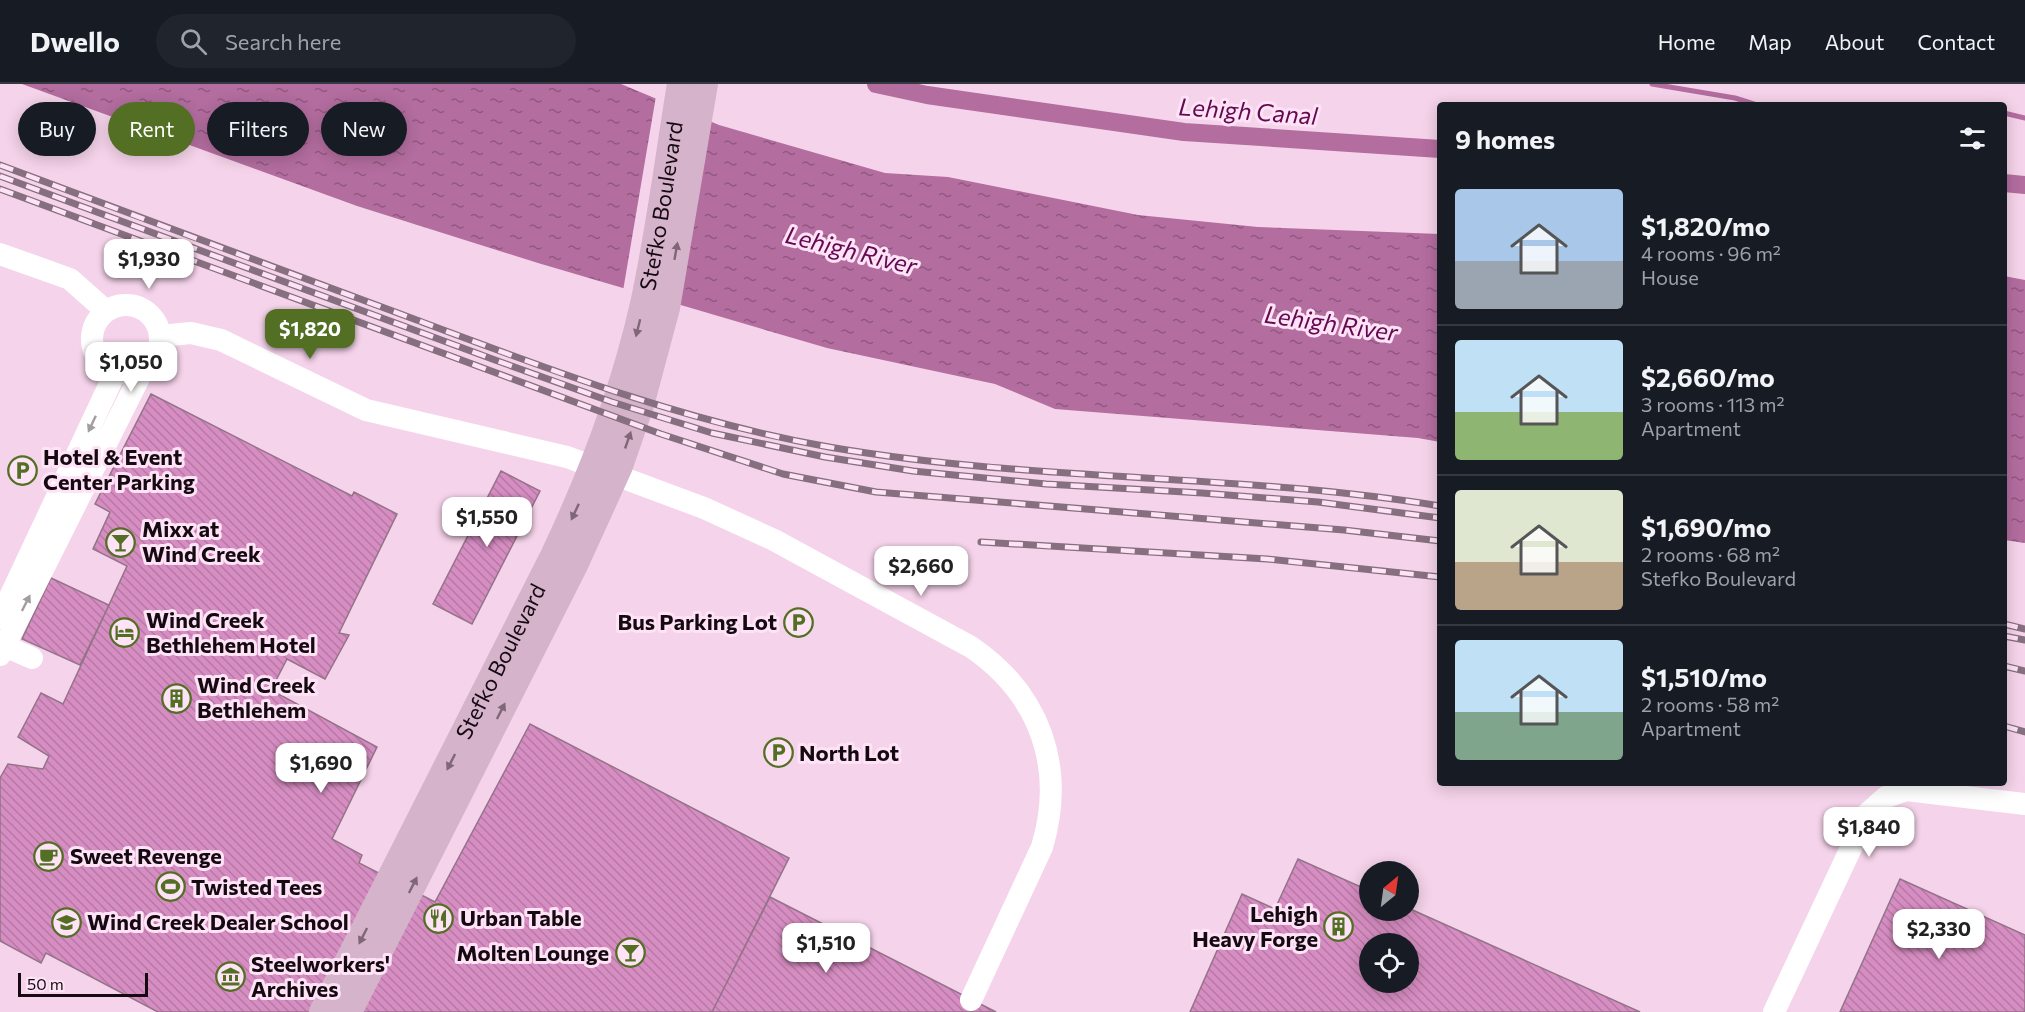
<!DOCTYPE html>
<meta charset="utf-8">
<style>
body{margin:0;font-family:Commissioner,sans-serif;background:#20242c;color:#f1f3f6;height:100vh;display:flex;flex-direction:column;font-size:22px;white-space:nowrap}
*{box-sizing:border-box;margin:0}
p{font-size:20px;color:#9ea1a6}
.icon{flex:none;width:33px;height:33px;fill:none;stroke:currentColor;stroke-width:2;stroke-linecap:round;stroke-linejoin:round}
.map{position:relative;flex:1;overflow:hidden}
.side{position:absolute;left:1437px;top:18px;width:570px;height:684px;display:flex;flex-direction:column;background:#171b24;border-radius:6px;box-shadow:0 3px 15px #0003}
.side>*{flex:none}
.guide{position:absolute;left:18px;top:18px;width:570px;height:54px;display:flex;gap:12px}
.needle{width:39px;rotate:29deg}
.controls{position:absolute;left:1359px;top:777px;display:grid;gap:12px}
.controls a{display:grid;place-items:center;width:60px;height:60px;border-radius:50%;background:#171b24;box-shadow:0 3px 15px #0003;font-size:30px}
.scale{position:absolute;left:18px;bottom:15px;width:130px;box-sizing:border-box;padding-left:6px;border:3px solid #150a12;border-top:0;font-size:16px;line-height:21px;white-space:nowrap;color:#150a12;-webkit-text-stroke:4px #fee2f5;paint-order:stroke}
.price{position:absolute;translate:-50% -51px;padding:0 14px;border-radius:12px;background:#fff;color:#222;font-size:20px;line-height:39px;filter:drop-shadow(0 2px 3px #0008)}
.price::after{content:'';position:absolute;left:50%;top:36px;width:18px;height:14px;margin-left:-9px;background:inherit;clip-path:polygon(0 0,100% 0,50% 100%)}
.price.selected{background:#526f24;color:#fff}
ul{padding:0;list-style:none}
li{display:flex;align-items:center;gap:18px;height:150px;padding:0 18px}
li+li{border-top:2px solid #363941}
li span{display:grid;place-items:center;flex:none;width:168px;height:120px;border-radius:6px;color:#555}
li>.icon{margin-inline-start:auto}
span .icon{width:72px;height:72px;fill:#fffc;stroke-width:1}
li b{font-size:26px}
h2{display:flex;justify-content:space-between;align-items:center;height:72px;padding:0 18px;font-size:26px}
.tag{padding:0 21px;border-radius:27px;background:#171b24;box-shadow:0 3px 15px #0003;font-size:21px;line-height:54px}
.tag.selected{background:#526f24;color:#fff}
header{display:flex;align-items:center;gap:36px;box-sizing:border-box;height:84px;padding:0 30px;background:#171b24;border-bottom:2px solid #363941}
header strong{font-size:28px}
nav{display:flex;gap:33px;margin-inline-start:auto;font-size:21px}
.search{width:420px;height:54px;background:#20242c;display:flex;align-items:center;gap:15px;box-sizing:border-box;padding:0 21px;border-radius:33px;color:#9ea1a6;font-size:22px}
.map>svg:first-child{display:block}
.water{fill:url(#water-ripples)}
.pier{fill:#f5d3ea}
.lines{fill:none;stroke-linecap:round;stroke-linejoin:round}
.stream{stroke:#b36d9f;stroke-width:5}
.canal{stroke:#b36d9f;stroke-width:18}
.building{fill:url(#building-back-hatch);stroke:#927489;stroke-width:1.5;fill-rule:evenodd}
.minor{stroke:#fff;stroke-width:22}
.major{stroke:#d5b3cb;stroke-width:28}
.rail-casing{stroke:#866f7f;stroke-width:7}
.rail{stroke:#fee2f5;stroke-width:4.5;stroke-dasharray:14;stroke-linecap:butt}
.oneway{fill:#7f6778}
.oneway2{fill:#a19da0}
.labels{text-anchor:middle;stroke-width:6;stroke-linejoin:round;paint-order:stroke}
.street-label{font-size:22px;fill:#150a12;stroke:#fee2f5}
.poi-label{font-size:22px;font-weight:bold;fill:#150a12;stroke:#fee2f5;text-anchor:start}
.water-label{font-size:24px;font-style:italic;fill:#620951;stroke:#fee2f5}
</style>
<header>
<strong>Dwello</strong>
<div class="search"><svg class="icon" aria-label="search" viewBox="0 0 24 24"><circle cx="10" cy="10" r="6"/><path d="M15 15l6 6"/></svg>Search here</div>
<nav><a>Home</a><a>Map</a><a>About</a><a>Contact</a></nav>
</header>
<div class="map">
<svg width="2025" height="928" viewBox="0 0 2025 928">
<defs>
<pattern id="water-ripples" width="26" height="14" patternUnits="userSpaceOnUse" patternTransform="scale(1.5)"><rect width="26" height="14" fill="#b36d9f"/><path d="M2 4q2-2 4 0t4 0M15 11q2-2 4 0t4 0" fill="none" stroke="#905880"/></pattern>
<pattern id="building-back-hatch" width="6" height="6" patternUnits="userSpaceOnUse" patternTransform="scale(1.5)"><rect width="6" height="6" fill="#d68dc1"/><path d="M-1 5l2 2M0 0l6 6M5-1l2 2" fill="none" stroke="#b778a5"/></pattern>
</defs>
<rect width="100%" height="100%" fill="#f5d3ea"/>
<path class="water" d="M 22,0 L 621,0 L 719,41 L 885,89 L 948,93 L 1138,131 L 1258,143 L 1440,150 L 1440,358 L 1418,354 L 1055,325 L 995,300 L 827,264 L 538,179 L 357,122 Z
M 2004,192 L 2025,196 L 2025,459 L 2004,456 Z"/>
<path class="pier" d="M 656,12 L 711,34 L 679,224 L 623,207 Z"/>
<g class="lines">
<path class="stream" d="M 1652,0 L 1735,14 L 1757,21
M 2004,29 L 2025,34"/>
<path class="canal" d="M 876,0 L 927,11 L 1184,48 L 1440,65
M 2004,99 L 2025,101"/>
</g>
<path class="building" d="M 151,310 L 352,412 L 354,408 L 397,430 L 339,549 L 349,551 L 325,595 L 287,575 L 271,606 L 377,663 L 332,755 L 362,771 L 359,779 L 435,818 L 530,640 L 789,774 L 712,928 L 158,928 L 46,869 L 41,879 L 0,857 L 0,694 L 8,680 L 43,685 L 49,672 L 18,653 L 41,609 L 63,620 L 127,482 L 93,465 L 110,428 L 95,420 Z
M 501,387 L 540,407 L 472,540 L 433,520 Z
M 51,494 L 109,521 L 80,581 L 22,555 Z
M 1298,775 L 1370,807 L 1370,826 L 1408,826 L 1408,824 L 1640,928 L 1190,928 L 1242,810 L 1275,825 ZM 1370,860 L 1408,860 L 1408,898 L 1370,898 Z
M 1900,795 L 2025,851 L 2025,928 L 1840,928 Z
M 770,813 L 996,928 L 712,928 Z"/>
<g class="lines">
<path class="minor" d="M 0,170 L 70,195 L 106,227
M92 255a34 34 0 1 1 68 0a34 34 0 1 1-68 0Z
M 160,252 L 191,249 L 221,256 L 366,326 L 567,373 L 704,424 L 774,456 L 971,563 C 1040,610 1066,683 1042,763 L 971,916
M 0,534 L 116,287
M 0,560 L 32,574
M 0,571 L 144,284
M 1774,928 L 1867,730 L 1886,713 L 1906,706 L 2025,720"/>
<g class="major">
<path id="s1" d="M 323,928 L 554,472 C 593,390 624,308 644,220 C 660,147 669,73 681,0"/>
<path d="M 348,928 L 574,481 L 619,382 L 640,321 L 666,224 L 704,0"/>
</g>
<defs>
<path id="rail" d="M 0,81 C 138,133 276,184 414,235 C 550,286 686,338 829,363 C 1031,398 1238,389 1440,422
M 0,92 L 495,276 L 612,318 L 712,349 L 825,373 L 913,387 L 1046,400 L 1202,409 L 1318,418 L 1440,434
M 0,105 L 661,350 L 783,390 L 876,408 L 1344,446 L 1440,457
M 981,458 L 1267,475 L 1440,493
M 2004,540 L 2025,545
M 2004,552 L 2025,556
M 2004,582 L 2025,587
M 2004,642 L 2025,648"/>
</defs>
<use href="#rail" class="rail-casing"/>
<use href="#rail" class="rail"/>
</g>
<defs><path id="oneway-solid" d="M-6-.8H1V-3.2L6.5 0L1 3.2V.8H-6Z" transform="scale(1.5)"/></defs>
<g class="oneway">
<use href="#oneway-solid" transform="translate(676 167) rotate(-80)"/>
<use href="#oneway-solid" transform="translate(638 244) rotate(104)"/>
<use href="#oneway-solid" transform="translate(628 356) rotate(-71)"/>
<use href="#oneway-solid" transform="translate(575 428) rotate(115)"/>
<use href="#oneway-solid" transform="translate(501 627) rotate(-63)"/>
<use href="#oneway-solid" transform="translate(451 678) rotate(117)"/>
<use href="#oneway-solid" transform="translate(413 801) rotate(-63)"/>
<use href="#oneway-solid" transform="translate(363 852) rotate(117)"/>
</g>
<g class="oneway2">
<use href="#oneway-solid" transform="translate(92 340) rotate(115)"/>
<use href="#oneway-solid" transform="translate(26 519) rotate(-63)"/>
</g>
<defs>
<symbol id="parking-ring" viewBox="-11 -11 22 22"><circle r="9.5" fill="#fee2f5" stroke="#526f24" stroke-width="1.5"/><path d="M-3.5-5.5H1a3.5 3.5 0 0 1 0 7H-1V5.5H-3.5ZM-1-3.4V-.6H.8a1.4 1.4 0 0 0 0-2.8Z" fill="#526f24"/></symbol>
<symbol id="bar-ring" viewBox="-11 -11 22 22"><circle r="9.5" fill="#fee2f5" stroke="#526f24" stroke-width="1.5"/><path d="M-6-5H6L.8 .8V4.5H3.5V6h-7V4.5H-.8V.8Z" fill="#526f24"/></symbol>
<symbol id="hotel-ring" viewBox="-11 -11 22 22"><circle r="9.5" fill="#fee2f5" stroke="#526f24" stroke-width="1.5"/><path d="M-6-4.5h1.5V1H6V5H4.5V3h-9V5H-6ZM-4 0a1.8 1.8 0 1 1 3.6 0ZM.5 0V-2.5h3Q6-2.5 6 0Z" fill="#526f24"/></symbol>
<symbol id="building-ring" viewBox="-11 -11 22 22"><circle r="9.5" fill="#fee2f5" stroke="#526f24" stroke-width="1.5"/><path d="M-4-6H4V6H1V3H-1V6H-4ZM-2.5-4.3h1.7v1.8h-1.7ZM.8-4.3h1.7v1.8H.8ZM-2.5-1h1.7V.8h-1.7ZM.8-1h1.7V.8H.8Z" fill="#526f24"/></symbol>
<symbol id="cafe-ring" viewBox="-11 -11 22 22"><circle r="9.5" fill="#fee2f5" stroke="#526f24" stroke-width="1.5"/><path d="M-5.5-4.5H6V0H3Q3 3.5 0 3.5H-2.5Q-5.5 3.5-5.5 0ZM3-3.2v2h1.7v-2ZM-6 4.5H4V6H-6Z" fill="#526f24"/></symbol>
<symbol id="stadium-ring" viewBox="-11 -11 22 22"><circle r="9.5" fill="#fee2f5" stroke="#526f24" stroke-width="1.5"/><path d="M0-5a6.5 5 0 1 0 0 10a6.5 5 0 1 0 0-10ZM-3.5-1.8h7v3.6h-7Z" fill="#526f24"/></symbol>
<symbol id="restaurant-ring" viewBox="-11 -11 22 22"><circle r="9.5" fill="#fee2f5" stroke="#526f24" stroke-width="1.5"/><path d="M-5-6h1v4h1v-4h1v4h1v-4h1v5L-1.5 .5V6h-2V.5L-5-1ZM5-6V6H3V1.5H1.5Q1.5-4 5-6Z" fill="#526f24"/></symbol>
<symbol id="school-ring" viewBox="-11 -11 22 22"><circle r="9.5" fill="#fee2f5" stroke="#526f24" stroke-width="1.5"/><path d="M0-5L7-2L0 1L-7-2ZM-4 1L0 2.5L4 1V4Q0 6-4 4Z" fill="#526f24"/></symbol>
<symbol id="museum-ring" viewBox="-11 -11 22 22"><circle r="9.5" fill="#fee2f5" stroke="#526f24" stroke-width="1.5"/><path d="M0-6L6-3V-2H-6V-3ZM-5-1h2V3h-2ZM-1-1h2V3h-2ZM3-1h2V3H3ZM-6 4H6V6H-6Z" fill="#526f24"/></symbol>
</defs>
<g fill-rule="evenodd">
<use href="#parking-ring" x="6" y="370" width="33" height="33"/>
<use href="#bar-ring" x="104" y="442" width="33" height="33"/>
<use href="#parking-ring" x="782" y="522" width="33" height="33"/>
<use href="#hotel-ring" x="108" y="532" width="33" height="33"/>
<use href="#building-ring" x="160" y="598" width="33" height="33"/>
<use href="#parking-ring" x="762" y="652" width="33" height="33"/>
<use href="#cafe-ring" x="32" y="756" width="33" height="33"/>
<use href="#stadium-ring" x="154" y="786" width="33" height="33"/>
<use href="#restaurant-ring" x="422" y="818" width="33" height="33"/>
<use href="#school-ring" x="50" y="822" width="33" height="33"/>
<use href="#building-ring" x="1322" y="826" width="33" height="33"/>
<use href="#bar-ring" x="614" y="852" width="33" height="33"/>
<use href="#museum-ring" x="214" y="876" width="33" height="33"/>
</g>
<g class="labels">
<g class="street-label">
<text dy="8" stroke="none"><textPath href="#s1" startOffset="879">Stefko Boulevard</textPath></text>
<text dy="8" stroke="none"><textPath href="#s1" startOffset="393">Stefko Boulevard</textPath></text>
</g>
<g class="poi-label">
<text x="43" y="381">Hotel &amp; Event<tspan x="43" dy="25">Center Parking</tspan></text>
<text x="142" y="453">Mixx at<tspan x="142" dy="25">Wind Creek</tspan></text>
<text x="146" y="544">Wind Creek<tspan x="146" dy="25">Bethlehem Hotel</tspan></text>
<text x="777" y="546" text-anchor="end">Bus Parking Lot</text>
<text x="197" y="609">Wind Creek<tspan x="197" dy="25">Bethlehem</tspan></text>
<text x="799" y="677">North Lot</text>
<text x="70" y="780">Sweet Revenge</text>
<text x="191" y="811">Twisted Tees</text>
<text x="1318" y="838" text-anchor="end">Lehigh<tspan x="1318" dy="25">Heavy Forge</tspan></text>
<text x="460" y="842">Urban Table</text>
<text x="87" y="846">Wind Creek Dealer School</text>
<text x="609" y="877" text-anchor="end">Molten Lounge</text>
<text x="251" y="888">Steelworkers'<tspan x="251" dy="25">Archives</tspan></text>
</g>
<g class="water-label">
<text transform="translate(1248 28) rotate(4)" y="8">Lehigh Canal</text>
<text transform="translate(851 167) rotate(14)" y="8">Lehigh River</text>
<text transform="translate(1331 240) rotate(8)" y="8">Lehigh River</text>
</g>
</g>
</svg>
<div class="controls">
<a><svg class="needle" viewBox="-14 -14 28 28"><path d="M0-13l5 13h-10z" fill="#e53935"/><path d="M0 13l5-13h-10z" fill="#9ea1a6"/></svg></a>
<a><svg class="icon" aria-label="locate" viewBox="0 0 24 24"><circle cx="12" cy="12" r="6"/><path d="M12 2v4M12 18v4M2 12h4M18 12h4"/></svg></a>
</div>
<div class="scale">50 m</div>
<b class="price" style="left:149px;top:206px">$1,930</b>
<b class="price selected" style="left:310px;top:276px">$1,820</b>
<b class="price" style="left:131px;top:309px">$1,050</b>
<b class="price" style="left:487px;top:464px">$1,550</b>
<b class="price" style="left:921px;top:513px">$2,660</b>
<b class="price" style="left:321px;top:710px">$1,690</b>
<b class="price" style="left:1869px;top:774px">$1,840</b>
<b class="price" style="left:1939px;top:876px">$2,330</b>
<b class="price" style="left:826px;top:890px">$1,510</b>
<div class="guide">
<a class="tag">Buy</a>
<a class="tag selected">Rent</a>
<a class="tag">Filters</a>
<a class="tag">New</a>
</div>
<section class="side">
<h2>9 homes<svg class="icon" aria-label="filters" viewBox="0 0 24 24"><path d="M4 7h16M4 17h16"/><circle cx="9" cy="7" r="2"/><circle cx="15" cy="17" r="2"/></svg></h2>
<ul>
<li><span style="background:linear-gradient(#a9c7e8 60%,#9aa5b1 0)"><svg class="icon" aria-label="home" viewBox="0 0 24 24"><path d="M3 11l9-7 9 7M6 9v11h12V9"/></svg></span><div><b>$1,820/mo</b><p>4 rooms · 96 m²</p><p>House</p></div></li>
<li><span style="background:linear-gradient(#bfe0f5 60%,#8fb573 0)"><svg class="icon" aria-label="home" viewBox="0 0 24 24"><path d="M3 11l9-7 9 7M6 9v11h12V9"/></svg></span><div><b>$2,660/mo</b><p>3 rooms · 113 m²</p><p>Apartment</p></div></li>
<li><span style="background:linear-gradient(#dfe7d0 60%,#b9a48a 0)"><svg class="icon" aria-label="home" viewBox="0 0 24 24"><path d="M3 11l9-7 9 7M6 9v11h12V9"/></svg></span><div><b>$1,690/mo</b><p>2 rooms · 68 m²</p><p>Stefko Boulevard</p></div></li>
<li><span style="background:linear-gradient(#bfe0f5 60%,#7fa58c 0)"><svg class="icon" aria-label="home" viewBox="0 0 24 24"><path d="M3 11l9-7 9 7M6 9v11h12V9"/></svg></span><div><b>$1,510/mo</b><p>2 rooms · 58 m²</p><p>Apartment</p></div></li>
</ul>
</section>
</div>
